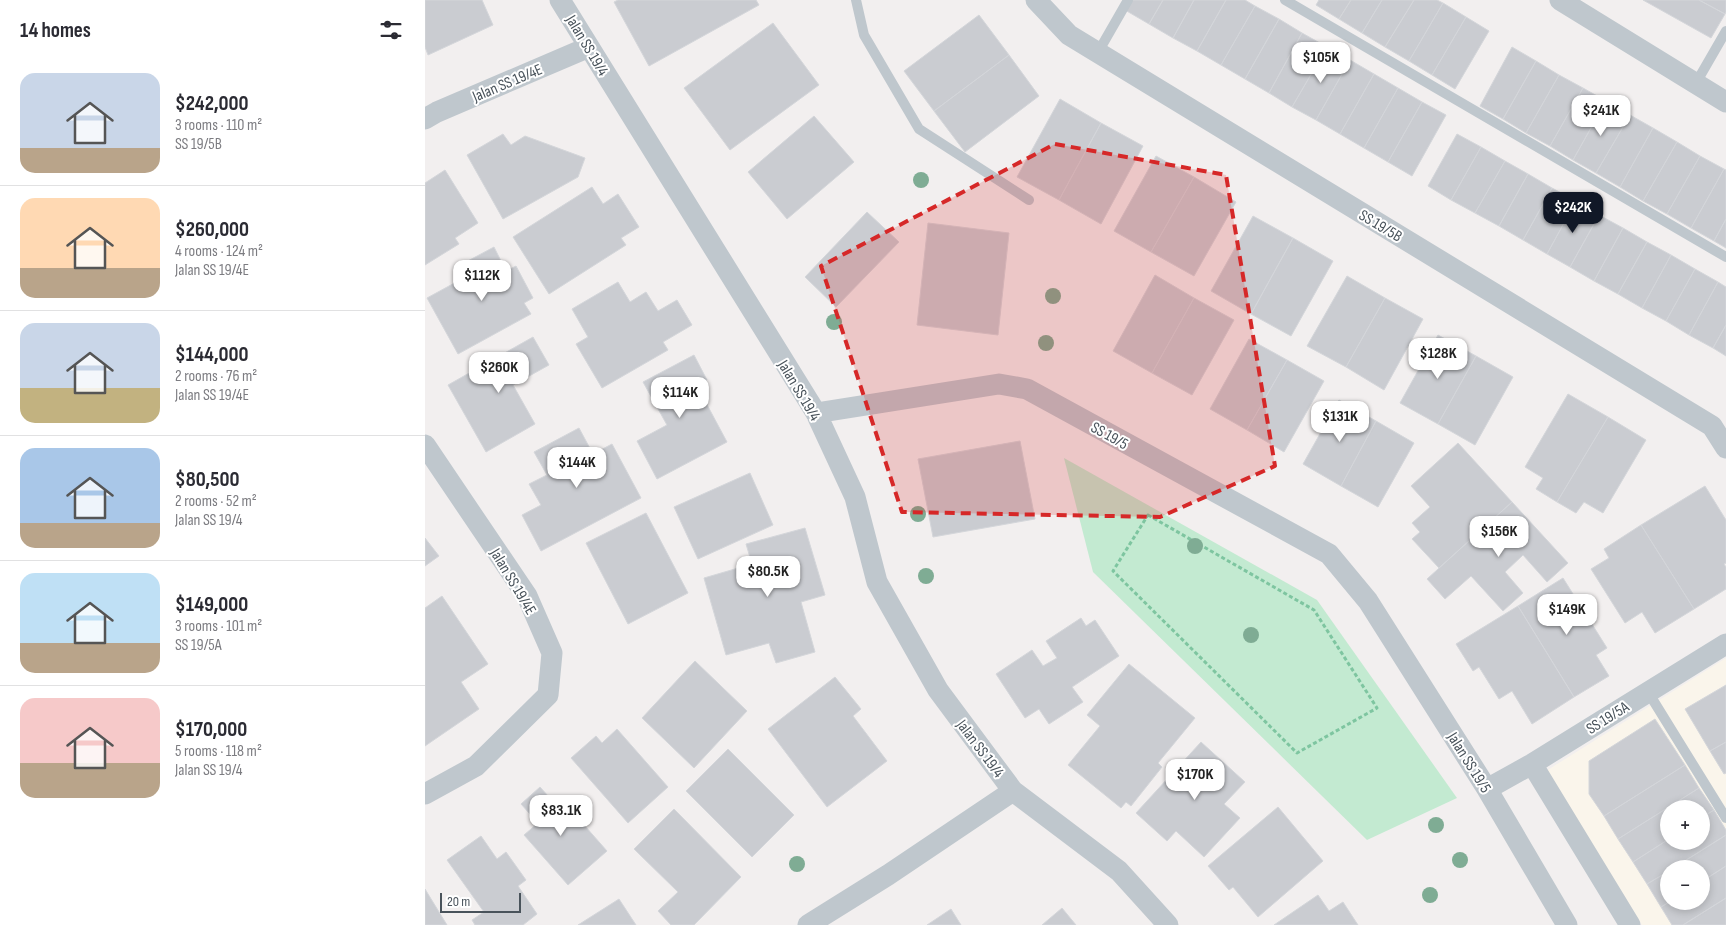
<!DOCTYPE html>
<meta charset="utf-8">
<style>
body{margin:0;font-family:"Sofia Sans Condensed",sans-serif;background:#f7f7f7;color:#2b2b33;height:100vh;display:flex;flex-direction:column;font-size:19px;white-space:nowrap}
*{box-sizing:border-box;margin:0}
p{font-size:16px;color:#7c7c81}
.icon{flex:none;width:28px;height:28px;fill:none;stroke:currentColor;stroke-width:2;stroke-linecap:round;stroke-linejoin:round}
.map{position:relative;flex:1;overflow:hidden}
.details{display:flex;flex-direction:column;background:#fff;width:425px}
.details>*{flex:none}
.tools{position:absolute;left:1235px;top:800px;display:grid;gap:10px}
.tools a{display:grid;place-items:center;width:50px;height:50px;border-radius:50%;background:#fff;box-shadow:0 2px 8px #0003;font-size:25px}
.scale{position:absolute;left:15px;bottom:12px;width:81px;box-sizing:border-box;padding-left:5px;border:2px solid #49535b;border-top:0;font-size:14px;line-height:18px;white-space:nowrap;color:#49535b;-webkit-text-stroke:4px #fff;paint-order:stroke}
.price{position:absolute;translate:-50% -42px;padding:0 11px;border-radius:10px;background:#fff;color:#222;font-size:16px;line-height:32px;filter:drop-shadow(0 1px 2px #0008)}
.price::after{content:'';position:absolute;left:50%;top:30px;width:15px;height:11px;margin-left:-8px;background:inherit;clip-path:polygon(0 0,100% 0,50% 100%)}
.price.selected{background:#111827;color:#fff}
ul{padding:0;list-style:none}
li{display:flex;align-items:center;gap:15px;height:125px;padding:0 20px}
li+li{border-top:1px solid #e1e1e2}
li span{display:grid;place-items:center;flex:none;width:140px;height:100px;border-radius:15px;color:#555}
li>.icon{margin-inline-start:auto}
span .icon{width:60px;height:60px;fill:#fffc;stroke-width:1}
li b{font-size:21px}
h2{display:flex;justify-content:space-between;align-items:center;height:60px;padding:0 20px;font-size:21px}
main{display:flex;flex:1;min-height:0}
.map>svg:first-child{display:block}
.commercial{fill:#faf5eb;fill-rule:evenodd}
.green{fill:#c3ead1}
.building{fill:#caccd1;stroke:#d4d6da}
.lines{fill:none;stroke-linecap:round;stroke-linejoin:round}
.path{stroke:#7ec5a0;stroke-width:3;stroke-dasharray:4 2.5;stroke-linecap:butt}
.service{stroke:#bfc7cd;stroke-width:10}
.minor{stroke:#bfc7cd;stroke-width:21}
.tree{fill:#7fac94}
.marked{fill:#d62828;fill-opacity:0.2;stroke:#d62828;stroke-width:4;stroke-dasharray:10 6;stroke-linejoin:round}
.labels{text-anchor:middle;stroke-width:4;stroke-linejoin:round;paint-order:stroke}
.street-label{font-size:16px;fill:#49535b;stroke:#fff}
</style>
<main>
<section class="details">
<h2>14 homes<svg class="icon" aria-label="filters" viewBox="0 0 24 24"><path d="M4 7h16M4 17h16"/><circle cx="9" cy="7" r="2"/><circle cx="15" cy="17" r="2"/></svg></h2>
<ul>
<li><span style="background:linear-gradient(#c9d6e8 75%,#b9a48a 0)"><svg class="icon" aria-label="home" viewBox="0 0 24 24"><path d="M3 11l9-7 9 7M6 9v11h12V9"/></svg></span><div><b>$242,000</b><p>3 rooms · 110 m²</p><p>SS 19/5B</p></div></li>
<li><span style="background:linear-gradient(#ffd9b3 70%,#b9a48a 0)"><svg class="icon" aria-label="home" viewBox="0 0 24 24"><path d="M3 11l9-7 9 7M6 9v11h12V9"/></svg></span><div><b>$260,000</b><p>4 rooms · 124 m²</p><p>Jalan SS 19/4E</p></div></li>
<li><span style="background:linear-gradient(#c9d6e8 65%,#c2b280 0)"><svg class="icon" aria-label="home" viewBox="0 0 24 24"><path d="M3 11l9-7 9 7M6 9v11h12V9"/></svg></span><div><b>$144,000</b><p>2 rooms · 76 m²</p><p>Jalan SS 19/4E</p></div></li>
<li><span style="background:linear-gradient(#a9c7e8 75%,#b9a48a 0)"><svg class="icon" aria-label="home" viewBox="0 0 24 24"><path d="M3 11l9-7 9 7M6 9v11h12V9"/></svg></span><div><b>$80,500</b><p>2 rooms · 52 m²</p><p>Jalan SS 19/4</p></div></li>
<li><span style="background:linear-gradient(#bfe0f5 70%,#b9a48a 0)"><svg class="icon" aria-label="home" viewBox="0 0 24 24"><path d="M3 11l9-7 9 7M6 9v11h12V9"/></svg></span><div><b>$149,000</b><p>3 rooms · 101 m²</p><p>SS 19/5A</p></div></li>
<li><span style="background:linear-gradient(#f6c9c9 65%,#b9a48a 0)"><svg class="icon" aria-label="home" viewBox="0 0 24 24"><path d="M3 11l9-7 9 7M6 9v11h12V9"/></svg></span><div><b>$170,000</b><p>5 rooms · 118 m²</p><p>Jalan SS 19/4</p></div></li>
</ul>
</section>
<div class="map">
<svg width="1301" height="925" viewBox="0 0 1301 925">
<rect width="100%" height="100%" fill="#f2efef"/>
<path class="commercial" d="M 1301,658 L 1301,925 L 1217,925 L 1121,771 ZM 1244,809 L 1276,809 L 1276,841 L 1244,841 ZM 1244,869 L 1276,869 L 1276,901 L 1244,901 Z"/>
<path class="green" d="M 639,458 L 892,600 L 1032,798 L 942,840 L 668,572 Z"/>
<path class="building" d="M 0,0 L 57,0 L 68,25 L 3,55 L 0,47 Z
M 193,0 L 331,0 L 334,5 L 224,66 L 189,2 Z
M 706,0 L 738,0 L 724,24 L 700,10 Z
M 738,0 L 769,0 L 748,38 L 724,24 Z
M 769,0 L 801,0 L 772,51 L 748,38 Z
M 801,0 L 820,0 L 830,6 L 796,65 L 772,51 Z
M 894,0 L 926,0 L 914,19 L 891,5 Z
M 926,0 L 957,0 L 937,33 L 914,19 Z
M 957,0 L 989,0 L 960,47 L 937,33 Z
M 989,0 L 1012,0 L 1018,3 L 984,61 L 960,47 Z
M 1218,0 L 1274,0 L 1300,14 L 1286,38 Z
M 1274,0 L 1301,0 L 1301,12 L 1300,14 Z
M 1018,3 L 1041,17 L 1007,75 L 984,61 Z
M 830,6 L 854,19 L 820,79 L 796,65 Z
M 554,15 L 584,55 L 509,111 L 479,71 Z
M 1041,17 L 1064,31 L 1030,89 L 1007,75 Z
M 854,19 L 877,33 L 844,93 L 820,79 Z
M 348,23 L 394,85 L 305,150 L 259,88 Z
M 877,33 L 902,47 L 867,107 L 844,93 Z
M 902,47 L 925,60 L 891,120 L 867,107 Z
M 1087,47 L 1111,61 L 1078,119 L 1055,106 Z
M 584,55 L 614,96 L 540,152 L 509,111 Z
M 925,60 L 949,74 L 915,134 L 891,120 Z
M 1111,61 L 1134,75 L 1101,133 L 1078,119 Z
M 949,74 L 973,88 L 939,148 L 915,134 Z
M 1134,75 L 1158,88 L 1125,146 L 1101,133 Z
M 973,88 L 997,102 L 963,162 L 939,148 Z
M 1158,88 L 1181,101 L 1148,160 L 1125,146 Z
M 635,99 L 676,123 L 634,200 L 592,177 Z
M 1181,101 L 1205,115 L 1171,173 L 1148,160 Z
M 997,102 L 1021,115 L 987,176 L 963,162 Z
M 1205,115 L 1228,128 L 1195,187 L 1171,173 Z
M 389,116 L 429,162 L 362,219 L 323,172 Z
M 676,123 L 718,146 L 676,224 L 634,200 Z
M 1228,128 L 1252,142 L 1218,201 L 1195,187 Z
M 78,134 L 86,145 L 100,136 L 160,158 L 153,177 L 78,219 L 42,155 Z
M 1032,134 L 1056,147 L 1026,200 L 1003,186 Z
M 1252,142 L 1275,156 L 1242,214 L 1218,201 Z
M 1056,147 L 1080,161 L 1050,213 L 1026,200 Z
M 731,156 L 769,177 L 726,252 L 689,231 Z
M 1275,156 L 1299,169 L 1266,228 L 1242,214 Z
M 1080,161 L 1103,174 L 1074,226 L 1050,213 Z
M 1299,169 L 1301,170 L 1301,219 L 1289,241 L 1266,228 Z
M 20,170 L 53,223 L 30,238 L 34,244 L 0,265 L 0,183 Z
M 1103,174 L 1127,188 L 1098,240 L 1074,226 Z
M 769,177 L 811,202 L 769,276 L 726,252 Z
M 167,187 L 178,204 L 193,194 L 214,227 L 196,238 L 201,245 L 124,294 L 88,237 Z
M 1127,188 L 1151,201 L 1122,254 L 1098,240 Z
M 1151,201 L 1174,215 L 1145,267 L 1122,254 Z
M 442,212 L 474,242 L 411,307 L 380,277 Z
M 1174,215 L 1198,228 L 1169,281 L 1145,267 Z
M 828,216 L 868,238 L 826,314 L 786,291 Z
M 1301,219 L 1301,248 L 1289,241 Z
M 503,223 L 584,233 L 573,335 L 492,325 Z
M 1198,228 L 1222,242 L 1193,294 L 1169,281 Z
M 868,238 L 908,261 L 866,336 L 826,314 Z
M 1222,242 L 1246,255 L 1217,308 L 1193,294 Z
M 69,247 L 81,271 L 91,266 L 108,298 L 99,303 L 106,314 L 33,354 L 2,298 L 46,274 L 39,263 Z
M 1246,255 L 1270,269 L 1241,321 L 1217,308 Z
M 1270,269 L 1293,282 L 1264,335 L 1241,321 Z
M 730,275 L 769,298 L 727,373 L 688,351 Z
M 922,276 L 960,298 L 921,367 L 882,346 Z
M 193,282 L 205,302 L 221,292 L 233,311 L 252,300 L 267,325 L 238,342 L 243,350 L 177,388 L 151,344 L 163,337 L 147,309 Z
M 1293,282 L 1301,287 L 1301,325 L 1288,348 L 1264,335 Z
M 769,298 L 809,320 L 767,395 L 727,373 Z
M 960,298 L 998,319 L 959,390 L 921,367 Z
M 1301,325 L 1301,356 L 1288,348 Z
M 1013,335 L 1051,356 L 1013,424 L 975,403 Z
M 108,337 L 124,365 L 88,385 L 110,424 L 61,452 L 23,385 Z
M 824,339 L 862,360 L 822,430 L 785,409 Z
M 269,355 L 282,380 L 272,386 L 302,442 L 232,479 L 212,441 L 242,425 L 218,382 Z
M 1051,356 L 1088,377 L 1050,445 L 1013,424 Z
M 862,360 L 899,381 L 859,452 L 822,430 Z
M 1143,394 L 1183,417 L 1132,502 L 1111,489 L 1118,478 L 1100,467 Z
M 914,400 L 951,421 L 916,486 L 878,464 Z
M 1183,417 L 1221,440 L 1178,513 L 1159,502 L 1151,513 L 1132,502 Z
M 951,421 L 989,443 L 953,507 L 916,486 Z
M 154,428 L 168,454 L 187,444 L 216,498 L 116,551 L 97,515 L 116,505 L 104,484 L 122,475 L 109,452 Z
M 595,441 L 610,519 L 508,537 L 493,459 Z
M 1033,443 L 1087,502 L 1014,568 L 987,539 L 995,532 L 987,523 L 1005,507 L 986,486 Z
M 325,473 L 348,525 L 273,559 L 249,507 Z
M 1280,486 L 1301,520 L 1301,563 L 1299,564 L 1301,567 L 1301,589 L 1269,609 L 1216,525 Z
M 1087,502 L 1143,563 L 1122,582 L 1098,555 L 1080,572 L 1098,593 L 1078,611 L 1046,576 L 1020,599 L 1002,579 Z
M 221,513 L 263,593 L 203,624 L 161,543 Z
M 1216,525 L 1269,609 L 1230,633 L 1217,612 L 1200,623 L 1166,569 L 1184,558 L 1179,549 Z
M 380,528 L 400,595 L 376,602 L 390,652 L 351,663 L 344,643 L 301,655 L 279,578 L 327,564 L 321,544 Z
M 0,538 L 14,556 L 0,566 Z
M 1138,578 L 1182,648 L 1171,655 L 1184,676 L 1149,697 L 1093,606 Z
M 17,596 L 63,664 L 36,682 L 54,709 L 0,746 L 0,608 Z
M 1093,606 L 1149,697 L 1107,724 L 1087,691 L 1074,699 L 1054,667 L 1048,671 L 1031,644 Z
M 656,618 L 661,626 L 670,620 L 694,656 L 647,687 L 658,702 L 624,724 L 614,709 L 600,718 L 571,674 L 607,650 L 618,666 L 632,658 L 621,641 Z
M 270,661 L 322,711 L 269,768 L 217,718 Z
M 704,664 L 770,718 L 733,763 L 737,767 L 706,806 L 701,802 L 696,808 L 643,765 L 675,726 L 662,715 Z
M 410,677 L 436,709 L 428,716 L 462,761 L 402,807 L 343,729 Z
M 1301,685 L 1301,742 L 1285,751 L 1260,709 Z
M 1230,719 L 1260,765 L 1179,816 L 1164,794 L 1164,761 Z
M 192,729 L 243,787 L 203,823 L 146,758 L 171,736 L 177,743 Z
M 776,742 L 820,782 L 799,804 L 815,818 L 779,857 L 751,831 L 742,841 L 711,813 Z
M 1301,742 L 1301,773 L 1299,774 L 1285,751 Z
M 303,749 L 369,815 L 327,857 L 261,791 Z
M 1260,765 L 1274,788 L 1193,839 L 1179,816 Z
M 115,787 L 132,806 L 138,801 L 182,851 L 143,885 L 99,835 L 113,823 L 96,804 Z
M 1274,788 L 1289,810 L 1276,818 L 1276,809 L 1244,809 L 1244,839 L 1208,862 L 1193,839 Z
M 853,807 L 898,861 L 833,917 L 808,887 L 804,890 L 783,866 Z
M 249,809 L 316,877 L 269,925 L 246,925 L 233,911 L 253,892 L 209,849 Z
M 1289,810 L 1301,830 L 1301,835 L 1247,869 L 1244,869 L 1244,871 L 1222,884 L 1208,862 L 1244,839 L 1244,841 L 1276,841 L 1276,818 Z
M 1301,835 L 1301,866 L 1276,882 L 1276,869 L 1247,869 Z
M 56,836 L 72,859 L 81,852 L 101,880 L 93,886 L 112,914 L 98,925 L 50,925 L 47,920 L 59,912 L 22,860 Z
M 1301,866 L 1301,898 L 1258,925 L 1247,925 L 1236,907 L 1246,901 L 1276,901 L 1276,882 Z
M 1244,871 L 1244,901 L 1246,901 L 1236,907 L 1222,884 Z
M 0,889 L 22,925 L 0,925 Z
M 893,895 L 904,911 L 918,902 L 933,925 L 849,925 Z
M 1301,898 L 1301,925 L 1258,925 Z
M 194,899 L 211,925 L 153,925 Z
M 637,908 L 651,925 L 617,925 Z
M 526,909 L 536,925 L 502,925 Z"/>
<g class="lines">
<path class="path" d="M 723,515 L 889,610 L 952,708 L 872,753 L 688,571 Z"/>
<path class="service" d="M 431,0 L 439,35 L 494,129 L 604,200
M 860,0 L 1301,257
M 672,54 L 703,0
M 1271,83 L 1301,31
M 1223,692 L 1301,818"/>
<path class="minor" d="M 135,0 L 391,413 L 430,497 L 452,582 L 513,690 L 588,791 L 694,871 L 743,925
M 611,0 L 644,35 L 1287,426 L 1301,448
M 1135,0 L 1301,102
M 0,119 L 12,112 L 164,47
M 391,413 L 574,384 L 602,389 L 904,554 L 943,601 L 1062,789 L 1142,925
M 0,445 L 102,596 L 127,653 L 123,695 L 51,766 L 0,794
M 1107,764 L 1205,925
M 1062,789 L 1107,764 L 1301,644
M 383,925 L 463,875 L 588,791"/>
</g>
<g class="tree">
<circle cx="496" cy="180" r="8"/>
<circle cx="628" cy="296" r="8"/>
<circle cx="409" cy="322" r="8"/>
<circle cx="621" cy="343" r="8"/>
<circle cx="493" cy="514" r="8"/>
<circle cx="770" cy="546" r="8"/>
<circle cx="501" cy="576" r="8"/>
<circle cx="826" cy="635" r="8"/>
<circle cx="1011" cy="825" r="8"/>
<circle cx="1035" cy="860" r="8"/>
<circle cx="372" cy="864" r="8"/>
<circle cx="1005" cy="895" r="8"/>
</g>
<path class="marked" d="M 630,144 L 801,175 L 850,466 L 735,517 L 477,512 L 396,266 Z"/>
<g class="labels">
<g class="street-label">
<text transform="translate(163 45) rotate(59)" y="6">Jalan SS 19/4</text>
<text transform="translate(82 82) rotate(-23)" y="6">Jalan SS 19/4E</text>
<text transform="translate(956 225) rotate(31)" y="6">SS 19/5B</text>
<text transform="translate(375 390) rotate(59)" y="6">Jalan SS 19/4</text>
<text transform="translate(685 435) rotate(29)" y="6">SS 19/5</text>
<text transform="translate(89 581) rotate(59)" y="6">Jalan SS 19/4E</text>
<text transform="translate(1182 717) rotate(-32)" y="6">SS 19/5A</text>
<text transform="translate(556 748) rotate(53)" y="6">Jalan SS 19/4</text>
<text transform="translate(1045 762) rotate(58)" y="6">Jalan SS 19/5</text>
</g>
</g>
</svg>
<div class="tools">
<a>+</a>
<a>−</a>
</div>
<div class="scale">20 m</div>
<b class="price" style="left:896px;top:84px">$105K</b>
<b class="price" style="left:1176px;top:137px">$241K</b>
<b class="price selected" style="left:1148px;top:234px">$242K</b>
<b class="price" style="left:57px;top:302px">$112K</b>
<b class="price" style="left:1013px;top:380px">$128K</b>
<b class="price" style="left:74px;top:394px">$260K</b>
<b class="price" style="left:255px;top:419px">$114K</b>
<b class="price" style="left:915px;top:443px">$131K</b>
<b class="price" style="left:152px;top:489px">$144K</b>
<b class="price" style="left:1074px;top:558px">$156K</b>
<b class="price" style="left:343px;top:598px">$80.5K</b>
<b class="price" style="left:1142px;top:636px">$149K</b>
<b class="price" style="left:770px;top:801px">$170K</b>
<b class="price" style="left:136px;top:837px">$83.1K</b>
</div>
</main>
